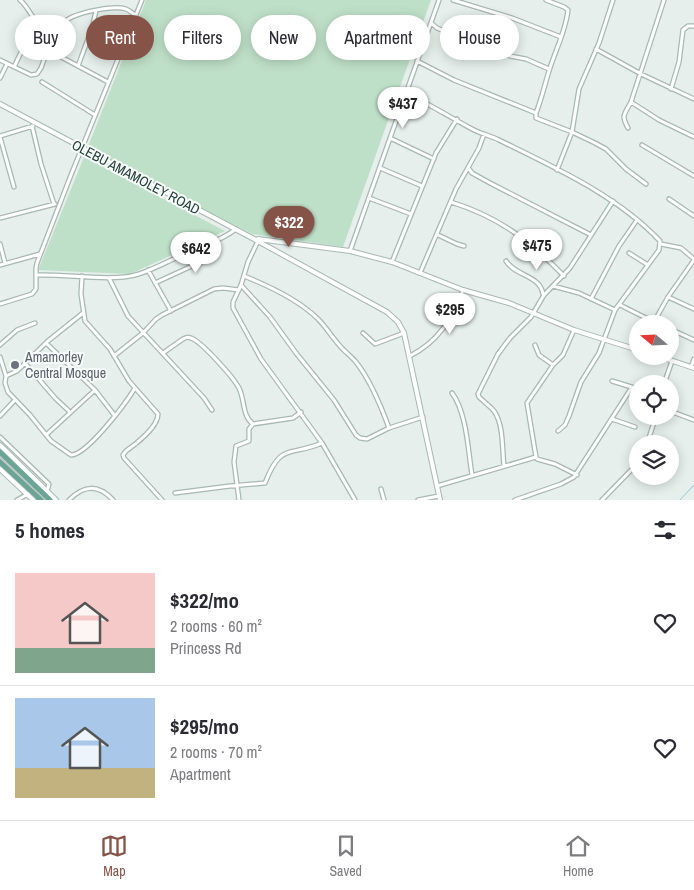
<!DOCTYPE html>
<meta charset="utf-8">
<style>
body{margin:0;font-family:"Archivo Narrow",sans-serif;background:#f7f7f7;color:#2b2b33;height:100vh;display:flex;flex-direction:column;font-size:19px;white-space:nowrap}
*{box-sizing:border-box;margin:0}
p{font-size:16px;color:#7c7c81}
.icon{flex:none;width:28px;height:28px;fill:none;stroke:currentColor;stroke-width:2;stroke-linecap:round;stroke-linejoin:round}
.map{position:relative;height:500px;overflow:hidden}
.side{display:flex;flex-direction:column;background:#fff;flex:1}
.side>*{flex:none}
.banner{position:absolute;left:15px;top:15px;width:665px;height:45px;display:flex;gap:10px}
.needle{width:32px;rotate:289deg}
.fabs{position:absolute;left:629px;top:315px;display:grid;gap:10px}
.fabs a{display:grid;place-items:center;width:50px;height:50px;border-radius:50%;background:#fff;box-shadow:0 2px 12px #0003;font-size:25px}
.price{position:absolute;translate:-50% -42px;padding:0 11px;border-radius:18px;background:#fff;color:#222;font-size:16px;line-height:32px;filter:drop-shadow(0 1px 2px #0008)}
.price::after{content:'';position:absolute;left:50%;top:30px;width:15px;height:11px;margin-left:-8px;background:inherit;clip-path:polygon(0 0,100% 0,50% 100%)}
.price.active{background:#855347;color:#fff}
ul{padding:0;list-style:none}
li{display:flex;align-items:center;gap:15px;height:125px;padding:0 15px}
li+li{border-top:1px solid #e1e1e2}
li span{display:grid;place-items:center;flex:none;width:140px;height:100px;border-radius:0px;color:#555}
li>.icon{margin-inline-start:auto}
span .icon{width:60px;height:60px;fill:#fffc;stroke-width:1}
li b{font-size:21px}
h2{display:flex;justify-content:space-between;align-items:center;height:60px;padding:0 15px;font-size:21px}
.tag{padding:0 18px;border-radius:22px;background:#fff;box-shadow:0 2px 12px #0003;font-size:18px;line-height:45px}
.tag.active{background:#855347;color:#fff}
.dock{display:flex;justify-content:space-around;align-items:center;height:70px;border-top:1px solid #e1e1e2;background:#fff;font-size:14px;color:#7c7c81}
.dock a{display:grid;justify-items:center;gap:2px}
.dock .active{color:#855347}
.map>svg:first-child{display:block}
.green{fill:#bfe0c8}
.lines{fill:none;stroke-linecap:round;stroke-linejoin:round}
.stream{stroke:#8ec9d4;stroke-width:1}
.minor-casing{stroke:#a8b8b2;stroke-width:5.5}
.tertiary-casing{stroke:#a8b8b2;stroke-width:6}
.primary-casing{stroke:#c2cac8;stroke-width:8}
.minor{stroke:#fff;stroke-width:3}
.tertiary{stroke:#fff;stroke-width:4}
.primary{stroke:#6aa596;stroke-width:5}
.worship-dot{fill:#6b7280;stroke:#f7fbf9;stroke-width:2}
.labels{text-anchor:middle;stroke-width:4;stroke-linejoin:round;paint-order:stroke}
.street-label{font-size:14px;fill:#24423a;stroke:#f7fbf9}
.worship-label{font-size:14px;fill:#5b616d;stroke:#f7fbf9;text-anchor:start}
</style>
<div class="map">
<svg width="694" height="500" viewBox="0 0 694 500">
<rect width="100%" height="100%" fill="#e6efeb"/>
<path class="green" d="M 146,0 L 431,0 L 343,247 L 252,234 L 87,149 Z
M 84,157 L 225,231 L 130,274 L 38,270 Z"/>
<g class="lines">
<path class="stream" d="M 680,500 L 694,485"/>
<defs>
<path id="minor" d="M 20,0 C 30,8 31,21 44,25 C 58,30 60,23 72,17 C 83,12 114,5 126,9 C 129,10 132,13 135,15
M 453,0 L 512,18 L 561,37
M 546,0 L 564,7 L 568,10 C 566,30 556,49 550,68 C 545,83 542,98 536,113 L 536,118 L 572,132 L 595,143 L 606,149 L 626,169 L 646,184
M 664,0 L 631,102 L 659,120 L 694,137
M 431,23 L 437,28 L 475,44 L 510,56 L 526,59 L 549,69
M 596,49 L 641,74 L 694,99
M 48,50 L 108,82
M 0,60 L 31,75 L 37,74 L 41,68 L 56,27
M 417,61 L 454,80 L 536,113
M 78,66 L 92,28 L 96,11
M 14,67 L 25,44
M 0,78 L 7,64
M 42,82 L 95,115
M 671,89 L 679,62 L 683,30 L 688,26 L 694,26
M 407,94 C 430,104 451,118 474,130 C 482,134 491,136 499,140 C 554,167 618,196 660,241 L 659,250 L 615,310 L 599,353 L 581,382 L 569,416 L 565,425 L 558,431
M 32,126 L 41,164 L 54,204
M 628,128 C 621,115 624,115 631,102
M 0,136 L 33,126
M 0,137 L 14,187
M 390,138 L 434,159
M 642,145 L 694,176
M 380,168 L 422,186
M 469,169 L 472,173 L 490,183 L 591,235
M 557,170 L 572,132 L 579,89 L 599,43 L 613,0
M 369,198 L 411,214
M 669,199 L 694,216
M 451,202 C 499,217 529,240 564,276
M 0,218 L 55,204
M 438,235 L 457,244 L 464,246
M 258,241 L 248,262 L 241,285 L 233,302 L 233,308 L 261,359 L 322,443 L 355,500
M 0,244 L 5,263
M 661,244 L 681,248 L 694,259
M 350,251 L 439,0
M 629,253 L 648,265
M 506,261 C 515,276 540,275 543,294
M 392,262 L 436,153 L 457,119
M 0,265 L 40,254
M 148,270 L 171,311
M 420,273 L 456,189 L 479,148 L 484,134
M 36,275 C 65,274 95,280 124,277 C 145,275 165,262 185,254 C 202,246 221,241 236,229
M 82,276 L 81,294 L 85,321 L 110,349 L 129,381 L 158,414 C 158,427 136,444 126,451 L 123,455 L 124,458 L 162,500
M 244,276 C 269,286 299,300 318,319 C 326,327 332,337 340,346 C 345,352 351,356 356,362 C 371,381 381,406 389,428
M 109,278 L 128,316 L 204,398 L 212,410
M 155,283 L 205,260 L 206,258 L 202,247
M 241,285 L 270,317 L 296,353 L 334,400 L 356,435 L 360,438 L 367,439 L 389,428 L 423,417
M 553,286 L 579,293 L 615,310
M 668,297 L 694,309
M 591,299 L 619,246 L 637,220
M 0,304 L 32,294 L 36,289 L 36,268 L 37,263 L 71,175 L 142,0
M 620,305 L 658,324
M 654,322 L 668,297 L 694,260
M 670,329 L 694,340
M 363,333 L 375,344 L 404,333
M 46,343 L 95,390 L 115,416
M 0,345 L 17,330 L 35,323
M 535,345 L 539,355 L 553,365
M 163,353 L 183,339 C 187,337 187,337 191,338 C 202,342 233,377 239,388 C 245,400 242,416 253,424
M 114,356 L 143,333 L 156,319 L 162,315 L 214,289 L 223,288 L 239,290
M 410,356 C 439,341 451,320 463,290
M 0,357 L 6,376 L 5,383 L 8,392 L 30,415 L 51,441 L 71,455 C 87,455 126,403 135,388
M 25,363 L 55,398 L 70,412
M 691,367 L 694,359
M 6,376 L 17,371 L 48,341 L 83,313
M 612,381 L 638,389
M 664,384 L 672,361
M 452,393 C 467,413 468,451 472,475
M 670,411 L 694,420
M 0,416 L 15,400
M 612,419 L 635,427
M 46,435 L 95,390
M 0,437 L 49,484 L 47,491
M 647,444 L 656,416
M 536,457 L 527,403 L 553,365 L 563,355 L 574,330
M 504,466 C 502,450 504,425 494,411 C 489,405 484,402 479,397 L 478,394 L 498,354 L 510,338 L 531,317 L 544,295 L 570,268 L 613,201
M 437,486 L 536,457 L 537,459 L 555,464 L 577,475
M 381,489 L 384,500
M 175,493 L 230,486 L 265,483 C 281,442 289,457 322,443
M 17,500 L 28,494
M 69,500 C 84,485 98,484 113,500
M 239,500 L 234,462 L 236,446 L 249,441 L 249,429 L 253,424 L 293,418 L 301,412
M 418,500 L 439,496
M 515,500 L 561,484 L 574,477 L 632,387
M 602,500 L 638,463"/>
<path id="tertiary" d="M 0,104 L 254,239 L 387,312 L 398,322 L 404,333 L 440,500
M 258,239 L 350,251 L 392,262 L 463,290 L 509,303 L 574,330 L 638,350
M 658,356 L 694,368
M 0,445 L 56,500
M 0,469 L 33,500"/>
<path id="primary" d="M 0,452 L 50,500
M 0,462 L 41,500"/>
</defs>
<use href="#minor" class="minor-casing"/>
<use href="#tertiary" class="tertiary-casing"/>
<use href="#primary" class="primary-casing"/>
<use href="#minor" class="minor"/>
<use href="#tertiary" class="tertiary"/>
<use href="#primary" class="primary"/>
</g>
<circle class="worship-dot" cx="15" cy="365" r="5"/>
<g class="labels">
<g class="street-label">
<text transform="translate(136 177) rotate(28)" y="5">OLEBU AMAMOLEY ROAD</text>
</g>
<g class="worship-label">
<text x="25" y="362">Amamorley<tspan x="25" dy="16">Central Mosque</tspan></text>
</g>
</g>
</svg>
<div class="fabs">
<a><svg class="needle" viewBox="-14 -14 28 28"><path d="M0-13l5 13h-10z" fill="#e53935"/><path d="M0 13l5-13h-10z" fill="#7c7c81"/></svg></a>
<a><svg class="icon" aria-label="locate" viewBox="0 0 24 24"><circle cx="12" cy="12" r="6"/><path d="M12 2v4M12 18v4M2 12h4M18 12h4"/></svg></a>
<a><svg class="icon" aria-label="layers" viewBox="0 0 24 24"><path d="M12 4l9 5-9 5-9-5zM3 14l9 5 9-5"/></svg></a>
</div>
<b class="price" style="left:403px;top:129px">$437</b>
<b class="price active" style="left:289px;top:248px">$322</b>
<b class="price" style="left:537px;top:271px">$475</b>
<b class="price" style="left:196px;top:274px">$642</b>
<b class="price" style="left:450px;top:335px">$295</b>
<div class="banner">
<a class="tag">Buy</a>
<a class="tag active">Rent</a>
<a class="tag">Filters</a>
<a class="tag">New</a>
<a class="tag">Apartment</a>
<a class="tag">House</a>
</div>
</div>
<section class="side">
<h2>5 homes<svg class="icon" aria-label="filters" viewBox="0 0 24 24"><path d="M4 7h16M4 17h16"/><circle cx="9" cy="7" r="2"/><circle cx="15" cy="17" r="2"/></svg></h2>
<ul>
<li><span style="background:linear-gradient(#f6c9c9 75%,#7fa58c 0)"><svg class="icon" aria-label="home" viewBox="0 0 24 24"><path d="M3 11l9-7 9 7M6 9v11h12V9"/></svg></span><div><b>$322/mo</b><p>2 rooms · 60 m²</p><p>Princess Rd</p></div><svg class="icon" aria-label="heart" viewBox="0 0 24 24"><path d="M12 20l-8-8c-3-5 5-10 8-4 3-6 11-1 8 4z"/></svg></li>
<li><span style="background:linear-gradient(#a9c7e8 70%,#c2b280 0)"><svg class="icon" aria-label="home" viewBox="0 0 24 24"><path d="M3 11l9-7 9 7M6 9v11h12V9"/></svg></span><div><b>$295/mo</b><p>2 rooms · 70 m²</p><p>Apartment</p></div><svg class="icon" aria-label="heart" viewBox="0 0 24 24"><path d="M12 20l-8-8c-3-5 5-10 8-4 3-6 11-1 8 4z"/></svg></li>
</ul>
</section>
<nav class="dock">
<a class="active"><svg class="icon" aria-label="map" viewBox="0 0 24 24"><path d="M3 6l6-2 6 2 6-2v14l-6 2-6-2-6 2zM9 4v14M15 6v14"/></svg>Map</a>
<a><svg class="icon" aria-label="saved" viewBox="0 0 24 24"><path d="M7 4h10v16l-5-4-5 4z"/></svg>Saved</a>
<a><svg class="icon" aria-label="home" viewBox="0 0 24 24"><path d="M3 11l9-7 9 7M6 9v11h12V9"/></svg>Home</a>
</nav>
